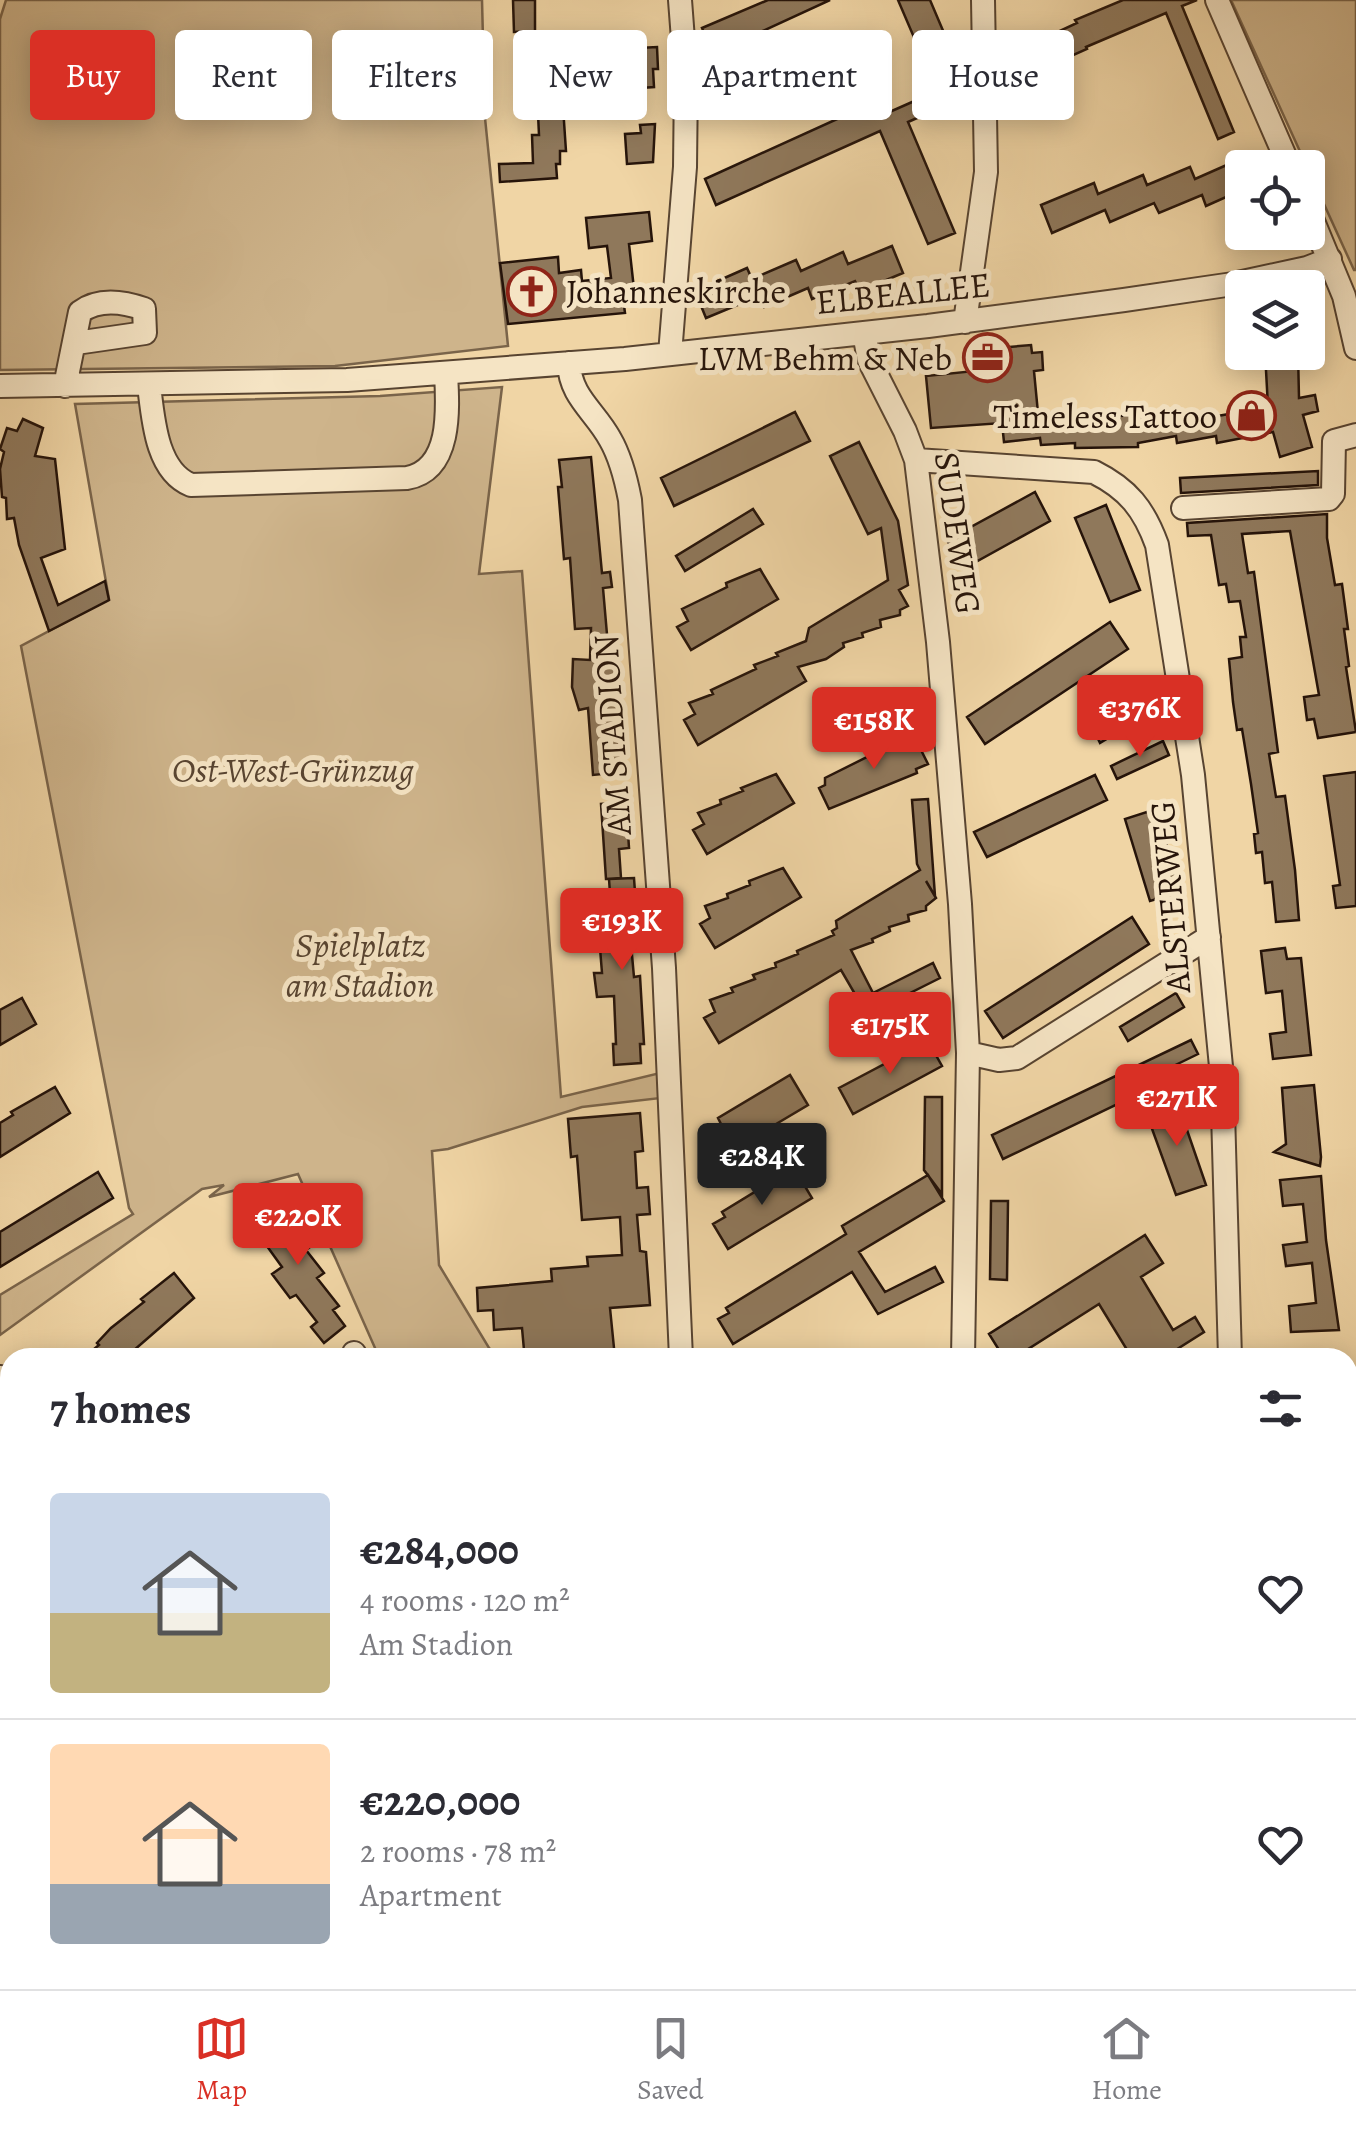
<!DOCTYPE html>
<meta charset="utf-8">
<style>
body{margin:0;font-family:Alegreya,serif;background:#f7f7f7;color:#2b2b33;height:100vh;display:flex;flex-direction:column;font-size:38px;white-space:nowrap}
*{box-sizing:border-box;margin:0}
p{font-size:32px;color:#7c7c81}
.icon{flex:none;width:55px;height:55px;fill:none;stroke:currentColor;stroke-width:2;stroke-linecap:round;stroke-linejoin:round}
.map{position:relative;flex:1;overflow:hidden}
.sheet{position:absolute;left:0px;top:1348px;width:1358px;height:642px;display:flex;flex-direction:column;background:#fff;border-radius:30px 30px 0 0;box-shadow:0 5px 25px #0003}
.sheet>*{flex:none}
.hud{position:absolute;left:30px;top:30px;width:1298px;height:90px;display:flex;gap:20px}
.buttons{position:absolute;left:1225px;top:150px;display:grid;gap:20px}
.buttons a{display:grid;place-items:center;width:100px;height:100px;border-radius:10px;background:#fff;box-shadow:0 5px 25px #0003;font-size:50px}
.price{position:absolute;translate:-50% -85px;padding:0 22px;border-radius:10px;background:#d93025;color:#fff;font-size:32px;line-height:65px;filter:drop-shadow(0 2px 5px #0008)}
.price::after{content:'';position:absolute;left:50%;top:60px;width:30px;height:22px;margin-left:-15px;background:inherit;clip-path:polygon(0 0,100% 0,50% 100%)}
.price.active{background:#222;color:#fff}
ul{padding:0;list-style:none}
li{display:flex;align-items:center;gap:30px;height:250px;padding:0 50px}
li+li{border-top:2px solid #e1e1e2}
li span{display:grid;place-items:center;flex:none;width:280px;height:200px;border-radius:10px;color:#555}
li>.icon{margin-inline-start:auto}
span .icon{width:120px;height:120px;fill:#fffc;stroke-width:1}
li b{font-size:42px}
h2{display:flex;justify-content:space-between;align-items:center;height:120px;padding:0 50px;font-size:42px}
.pill{padding:0 35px;border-radius:10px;background:#fff;box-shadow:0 5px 25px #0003;font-size:35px;line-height:90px}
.pill.active{background:#d93025;color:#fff}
.tabs{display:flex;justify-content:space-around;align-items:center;height:140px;border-top:2px solid #e1e1e2;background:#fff;font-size:28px;color:#7c7c81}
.tabs a{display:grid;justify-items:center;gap:5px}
.tabs .active{color:#d93025}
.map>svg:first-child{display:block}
.green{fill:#ceb48b;stroke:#7a644a;stroke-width:2.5}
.building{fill:#8f785b;stroke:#26140a;stroke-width:2.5}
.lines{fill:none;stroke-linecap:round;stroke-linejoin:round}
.minor-casing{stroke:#584431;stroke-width:26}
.minor{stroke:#f5e4c4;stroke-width:22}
.labels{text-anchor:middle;stroke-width:10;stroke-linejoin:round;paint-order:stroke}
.poi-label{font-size:35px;fill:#26140a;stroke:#f5e4c4;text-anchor:end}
.street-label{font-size:35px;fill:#26140a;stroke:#f5e4c4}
.park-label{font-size:35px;font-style:italic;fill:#584431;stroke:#f5e4c4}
</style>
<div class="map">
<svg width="1356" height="1989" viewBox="0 0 1356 1989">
<rect width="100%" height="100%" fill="#f0d5a5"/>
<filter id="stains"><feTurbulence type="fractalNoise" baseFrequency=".002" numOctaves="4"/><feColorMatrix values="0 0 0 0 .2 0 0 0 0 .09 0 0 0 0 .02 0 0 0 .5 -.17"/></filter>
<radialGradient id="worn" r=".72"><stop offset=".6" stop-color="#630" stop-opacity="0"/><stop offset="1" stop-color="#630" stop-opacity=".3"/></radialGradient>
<path class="green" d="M 6,0 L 482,0 L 485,118 L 508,346 L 335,366 L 0,370 L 0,19 Z
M 1231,0 L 1356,0 L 1356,270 L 1354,270 Z
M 502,387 L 479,574 L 522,571 L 561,1097 L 660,1073 L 661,1098 L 582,1107 L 448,1149 L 432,1151 L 439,1265 L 489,1348 L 499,1357 L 379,1357 L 298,1174 L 209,1197 L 224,1185 L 202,1189 L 0,1335 L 0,1295 L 133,1214 L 129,1208 L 21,646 L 109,599 L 75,404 L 380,396 Z
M 0,1524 L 10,1531 L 10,1980 L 227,1980 L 250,1989 L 0,1989 Z"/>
<path class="building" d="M 513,0 L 535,0 L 535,31 L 514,32 Z
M 768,0 L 830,0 L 713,54 L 702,28 Z
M 898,0 L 930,0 L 964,80 L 952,85 L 958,100 L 908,122 L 955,233 L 928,244 L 880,131 L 716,205 L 705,179 L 879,100 L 885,114 L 937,91 Z
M 1123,0 L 1197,0 L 1182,6 L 1234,132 L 1218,139 L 1166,13 L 1086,47 L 1087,49 L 1053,64 L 1054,67 L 1019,81 L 1008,55 L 1077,23 L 1075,20 Z
M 657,47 L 658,69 L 653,69 L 654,87 L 627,89 L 625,58 L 639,58 L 639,48 Z
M 559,48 L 566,151 L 560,151 L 560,164 L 556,164 L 557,178 L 500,182 L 499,164 L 533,163 L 532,135 L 539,135 L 535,49 Z
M 725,67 L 738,97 L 723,104 L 710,74 Z
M 655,124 L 653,162 L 627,164 L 625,134 L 641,133 L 640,125 Z
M 1238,160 L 1242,170 L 1242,190 L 1206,206 L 1202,195 L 1159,213 L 1154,203 L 1110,222 L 1105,210 L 1052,233 L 1041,205 L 1094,183 L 1098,194 L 1143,175 L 1147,185 L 1190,167 L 1195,179 Z
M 649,212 L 652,241 L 629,244 L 634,289 L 622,290 L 625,313 L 508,324 L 500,263 L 558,257 L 559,273 L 581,270 L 582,281 L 611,278 L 607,246 L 589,248 L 586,218 Z
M 892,246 L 903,273 L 860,291 L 855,281 L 812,299 L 808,288 L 764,307 L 759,296 L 706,318 L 695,291 L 747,268 L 752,279 L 796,260 L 801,271 L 843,252 L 848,264 Z
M 1031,345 L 1032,353 L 1042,352 L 1043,370 L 1034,371 L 1038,413 L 1072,411 L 1072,416 L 1105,414 L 1105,417 L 1136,415 L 1136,419 L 1181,411 L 1182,416 L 1211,411 L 1212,417 L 1268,407 L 1265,352 L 1298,352 L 1299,398 L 1315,395 L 1318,411 L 1303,415 L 1312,447 L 1280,457 L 1273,432 L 1217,443 L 1216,436 L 1177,443 L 1176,436 L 1138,443 L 1138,447 L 1075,448 L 1075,443 L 1041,445 L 1040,438 L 1004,442 L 1002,423 L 931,428 L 926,376 L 975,371 L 974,350 Z
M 795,412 L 810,441 L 674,506 L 661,478 Z
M 23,419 L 43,428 L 35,456 L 55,459 L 65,549 L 41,558 L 58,605 L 105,581 L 109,600 L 49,631 L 19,545 L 14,518 L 7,519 L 6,498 L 2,497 L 0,469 L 4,452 L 0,449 L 7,428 L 17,431 Z
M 859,442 L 898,521 L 908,585 L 899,590 L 908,606 L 900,610 L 900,615 L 880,620 L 881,627 L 862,633 L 863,637 L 843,643 L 844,647 L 826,659 L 798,667 L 806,681 L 698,745 L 684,720 L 695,714 L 689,703 L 713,694 L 711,690 L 756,669 L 754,665 L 778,656 L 776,653 L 806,641 L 809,628 L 888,580 L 881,528 L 868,534 L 830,456 Z
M 591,457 L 602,573 L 610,572 L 612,587 L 603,588 L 608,646 L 617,644 L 618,657 L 621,692 L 616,693 L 624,772 L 593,775 L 588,708 L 579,710 L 572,687 L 573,659 L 590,660 L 591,628 L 575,629 L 570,558 L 564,559 L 558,487 L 562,487 L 559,460 Z
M 1318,471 L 1318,485 L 1181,493 L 1180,478 Z
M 1035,492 L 1050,521 L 963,569 L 947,540 Z
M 1106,505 L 1140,590 L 1110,602 L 1075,518 Z
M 753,509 L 763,524 L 685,571 L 676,556 Z
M 1327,514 L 1327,538 L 1335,585 L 1342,584 L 1348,629 L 1344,629 L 1349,666 L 1346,667 L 1356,732 L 1318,738 L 1314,719 L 1307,720 L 1304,697 L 1319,695 L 1290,531 L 1242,534 L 1248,573 L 1254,572 L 1278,752 L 1269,754 L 1276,797 L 1285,796 L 1295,870 L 1299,920 L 1276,922 L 1272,882 L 1265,883 L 1262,852 L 1256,853 L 1254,834 L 1258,833 L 1251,784 L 1242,729 L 1237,730 L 1233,702 L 1229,659 L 1242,657 L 1240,637 L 1246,637 L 1240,601 L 1229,602 L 1226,584 L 1219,585 L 1211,535 L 1188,536 L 1187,523 Z
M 760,569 L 778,599 L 691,650 L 677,627 L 688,621 L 682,609 L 727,587 L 726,583 Z
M 1110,622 L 1128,649 L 985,744 L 967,717 Z
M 1142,698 L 1151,712 L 1100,743 L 1093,728 Z
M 913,734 L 928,764 L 916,769 L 917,773 L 829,809 L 819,788 L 825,785 L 825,778 Z
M 1163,741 L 1169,755 L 1117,779 L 1111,766 Z
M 1356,772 L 1356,906 L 1336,908 L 1333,886 L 1340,885 L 1324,776 Z
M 776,774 L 794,803 L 707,854 L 693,830 L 704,824 L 698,813 L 721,804 L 720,800 L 743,791 L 741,788 Z
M 1095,775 L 1107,800 L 987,857 L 974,832 Z
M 928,799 L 935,896 L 926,881 L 936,898 L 926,906 L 926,910 L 908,915 L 909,921 L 889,927 L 890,931 L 872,939 L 873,942 L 851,950 L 873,993 L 859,1001 L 841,970 L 719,1043 L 704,1018 L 715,1012 L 710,1000 L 733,992 L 731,988 L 755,979 L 753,975 L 776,967 L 775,963 L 798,954 L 797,951 L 834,935 L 832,931 L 837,928 L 836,921 L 920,870 L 917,864 L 912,800 Z
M 626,802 L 629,848 L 619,849 L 621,878 L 606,879 L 601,804 Z
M 1156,809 L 1181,892 L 1150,901 L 1125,819 Z
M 783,868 L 801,897 L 715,948 L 700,924 L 710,918 L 705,906 L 728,898 L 727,894 L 750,885 L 749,881 Z
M 634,878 L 637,921 L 629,922 L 634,977 L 640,976 L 644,1044 L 640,1044 L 641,1063 L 614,1065 L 613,1044 L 616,1044 L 614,996 L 597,997 L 594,973 L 602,973 L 600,948 L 608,947 L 605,909 L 611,908 L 609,879 Z
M 1132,917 L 1149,944 L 1003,1038 L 985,1011 Z
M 1285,948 L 1287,959 L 1301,958 L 1311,1055 L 1273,1059 L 1270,1034 L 1286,1032 L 1282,991 L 1266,993 L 1261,951 Z
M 933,963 L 940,978 L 880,1008 L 873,993 Z
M 1176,993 L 1184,1007 L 1128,1041 L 1120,1027 Z
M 22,998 L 36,1024 L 0,1045 L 0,1010 Z
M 1191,1040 L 1198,1054 L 1118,1093 L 1122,1102 L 1003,1159 L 992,1135 Z
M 928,1041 L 942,1066 L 853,1114 L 839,1088 Z
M 790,1075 L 808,1105 L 724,1155 L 709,1131 L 721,1124 L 718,1118 Z
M 1314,1085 L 1321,1157 L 1320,1166 L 1274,1152 L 1286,1144 L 1282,1088 Z
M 55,1087 L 70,1113 L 0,1157 L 0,1123 L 13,1115 L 11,1112 Z
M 925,1097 L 942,1097 L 942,1194 L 924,1170 Z
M 1178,1104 L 1206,1185 L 1176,1195 L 1147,1115 Z
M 640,1113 L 643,1151 L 635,1152 L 637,1188 L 648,1187 L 650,1214 L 637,1215 L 640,1251 L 646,1252 L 650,1305 L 610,1308 L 615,1358 L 534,1358 L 533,1350 L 524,1350 L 522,1328 L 494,1330 L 493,1310 L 478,1311 L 477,1288 L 552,1281 L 551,1269 L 588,1266 L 587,1257 L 622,1255 L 620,1217 L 582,1220 L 577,1156 L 571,1157 L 568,1119 Z
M 794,1168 L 812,1198 L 728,1249 L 713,1224 L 725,1217 L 722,1212 Z
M 98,1172 L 113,1198 L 0,1267 L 0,1232 Z
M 928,1175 L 944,1201 L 859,1252 L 885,1292 L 935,1267 L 943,1282 L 878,1314 L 852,1272 L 733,1344 L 718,1319 L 729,1313 L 726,1308 L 846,1234 L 842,1226 Z
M 1321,1176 L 1326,1240 L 1339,1330 L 1291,1332 L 1289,1306 L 1316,1303 L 1312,1263 L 1286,1266 L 1283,1245 L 1307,1242 L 1303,1204 L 1283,1206 L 1280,1180 Z
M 266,1200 L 278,1216 L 287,1209 L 314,1244 L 306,1250 L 324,1273 L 317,1278 L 339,1306 L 333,1310 L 345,1326 L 324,1343 L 311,1327 L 317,1322 L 296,1295 L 290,1298 L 272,1274 L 282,1267 L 264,1242 L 269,1238 L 250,1212 Z
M 991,1201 L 1008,1201 L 1007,1280 L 990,1279 Z
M 1145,1235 L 1163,1263 L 1141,1277 L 1173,1330 L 1195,1317 L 1204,1332 L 1163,1358 L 1132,1358 L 1099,1304 L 1014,1358 L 1004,1358 L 989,1334 Z
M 174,1273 L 194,1298 L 125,1358 L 83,1358 L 99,1345 L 97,1343 L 111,1328 L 144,1302 L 141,1299 Z"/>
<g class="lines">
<defs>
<path id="minor" d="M 1217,0 L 1290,168
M 1308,209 L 1344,296 L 1356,348
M 965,322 L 986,172 L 983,0
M 864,333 L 869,360 L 905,431 L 916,460 L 938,642 L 960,904 L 968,1053 L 963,1358
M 670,354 L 685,167 L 686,79 L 680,0
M 569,363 C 570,397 595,411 610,439 C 621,458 626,479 630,500 L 664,968 L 681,1358
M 149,385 C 153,418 156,471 191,485 L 407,478 C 452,470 448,409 446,373
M 0,386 L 347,380 L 625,359 L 928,326 L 1124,300 L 1233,284 L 1307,268 L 1330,259
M 65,386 L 80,312 C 99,298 124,302 144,309 L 145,333 L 76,343
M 916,460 L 1094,472 C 1128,489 1144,509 1157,545 L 1193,775 L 1222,1077 L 1230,1358
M 1183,508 L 1329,499 L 1333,494 L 1334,441 L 1356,435
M 968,1053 L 999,1060 L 1017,1058 L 1209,937
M 354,1353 L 357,1358
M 0,1377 L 10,1389
M 1348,1698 L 1356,1694
M 367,1980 L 389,1989
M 791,1980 L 792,1989
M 282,1989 L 285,1980"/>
</defs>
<use href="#minor" class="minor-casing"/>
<use href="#minor" class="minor"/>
</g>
<defs>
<symbol id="church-ring" viewBox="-11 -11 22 22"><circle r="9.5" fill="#f5e4c4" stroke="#8f2418" stroke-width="1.5"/><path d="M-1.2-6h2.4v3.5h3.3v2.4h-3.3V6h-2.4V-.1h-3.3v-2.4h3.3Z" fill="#8f2418"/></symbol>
<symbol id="office-ring" viewBox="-11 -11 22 22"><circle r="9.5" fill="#f5e4c4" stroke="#8f2418" stroke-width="1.5"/><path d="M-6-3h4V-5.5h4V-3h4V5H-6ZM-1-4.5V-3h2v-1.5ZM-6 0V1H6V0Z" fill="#8f2418"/></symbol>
<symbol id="shop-ring" viewBox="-11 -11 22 22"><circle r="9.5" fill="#f5e4c4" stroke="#8f2418" stroke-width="1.5"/><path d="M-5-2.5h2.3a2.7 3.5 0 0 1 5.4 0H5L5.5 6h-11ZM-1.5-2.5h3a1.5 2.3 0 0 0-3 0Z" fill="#8f2418"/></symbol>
</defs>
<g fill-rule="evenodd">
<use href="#church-ring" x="504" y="264" width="55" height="55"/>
<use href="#office-ring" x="960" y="330" width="55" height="55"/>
<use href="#shop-ring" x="1224" y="388" width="55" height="55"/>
</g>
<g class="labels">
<g class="poi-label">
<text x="566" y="303" text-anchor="start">Johanneskirche</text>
<text x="952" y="370">LVM Behm &amp; Neb</text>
<text x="1217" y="428">Timeless Tattoo</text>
</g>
<g class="street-label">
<text transform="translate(903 293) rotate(-6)" y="12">ELBEALLEE</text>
<text transform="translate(958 533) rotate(82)" y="12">SUDEWEG</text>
<text transform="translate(612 735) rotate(-94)" y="12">AM STADION</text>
<text transform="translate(1170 897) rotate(-95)" y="12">ALSTERWEG</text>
</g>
<g class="park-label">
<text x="293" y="782">Ost-West-Grünzug</text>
<text x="360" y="957">Spielplatz<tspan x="360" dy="40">am Stadion</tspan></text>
</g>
</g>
<rect width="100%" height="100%" filter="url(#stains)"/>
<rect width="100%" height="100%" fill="url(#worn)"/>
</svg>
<div class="buttons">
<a><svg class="icon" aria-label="locate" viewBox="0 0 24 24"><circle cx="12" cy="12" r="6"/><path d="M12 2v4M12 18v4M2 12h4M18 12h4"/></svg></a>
<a><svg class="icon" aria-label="layers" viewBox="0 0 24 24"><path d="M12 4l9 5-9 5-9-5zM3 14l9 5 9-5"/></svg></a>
</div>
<b class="price" style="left:1140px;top:760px">€376K</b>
<b class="price" style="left:874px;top:772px">€158K</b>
<b class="price" style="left:622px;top:973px">€193K</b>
<b class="price" style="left:890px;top:1077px">€175K</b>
<b class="price" style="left:1177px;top:1149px">€271K</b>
<b class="price active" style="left:762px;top:1208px">€284K</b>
<b class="price" style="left:298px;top:1268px">€220K</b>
<div class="hud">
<a class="pill active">Buy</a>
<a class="pill">Rent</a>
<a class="pill">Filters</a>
<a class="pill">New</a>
<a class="pill">Apartment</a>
<a class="pill">House</a>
</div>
<section class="sheet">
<h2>7 homes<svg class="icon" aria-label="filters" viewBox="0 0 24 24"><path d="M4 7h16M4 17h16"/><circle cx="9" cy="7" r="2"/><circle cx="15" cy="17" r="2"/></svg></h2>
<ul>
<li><span style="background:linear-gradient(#c9d6e8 60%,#c2b280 0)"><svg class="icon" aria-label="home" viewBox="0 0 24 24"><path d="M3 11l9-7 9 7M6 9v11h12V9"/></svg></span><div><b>€284,000</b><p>4 rooms · 120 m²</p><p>Am Stadion</p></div><svg class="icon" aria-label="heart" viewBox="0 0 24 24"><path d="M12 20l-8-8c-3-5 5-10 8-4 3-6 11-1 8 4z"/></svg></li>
<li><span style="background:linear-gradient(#ffd9b3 70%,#9aa5b1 0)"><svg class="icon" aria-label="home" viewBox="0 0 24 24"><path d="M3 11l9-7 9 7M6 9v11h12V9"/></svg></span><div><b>€220,000</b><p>2 rooms · 78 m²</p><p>Apartment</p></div><svg class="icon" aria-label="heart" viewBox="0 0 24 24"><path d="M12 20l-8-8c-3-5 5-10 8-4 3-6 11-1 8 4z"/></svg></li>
</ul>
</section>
</div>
<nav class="tabs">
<a class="active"><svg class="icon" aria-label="map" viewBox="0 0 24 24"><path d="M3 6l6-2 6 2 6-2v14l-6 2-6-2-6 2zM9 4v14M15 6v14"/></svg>Map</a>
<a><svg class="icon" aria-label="saved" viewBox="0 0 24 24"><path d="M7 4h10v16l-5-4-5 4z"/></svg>Saved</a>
<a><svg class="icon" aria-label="home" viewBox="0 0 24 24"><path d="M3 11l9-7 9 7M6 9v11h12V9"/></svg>Home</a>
</nav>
